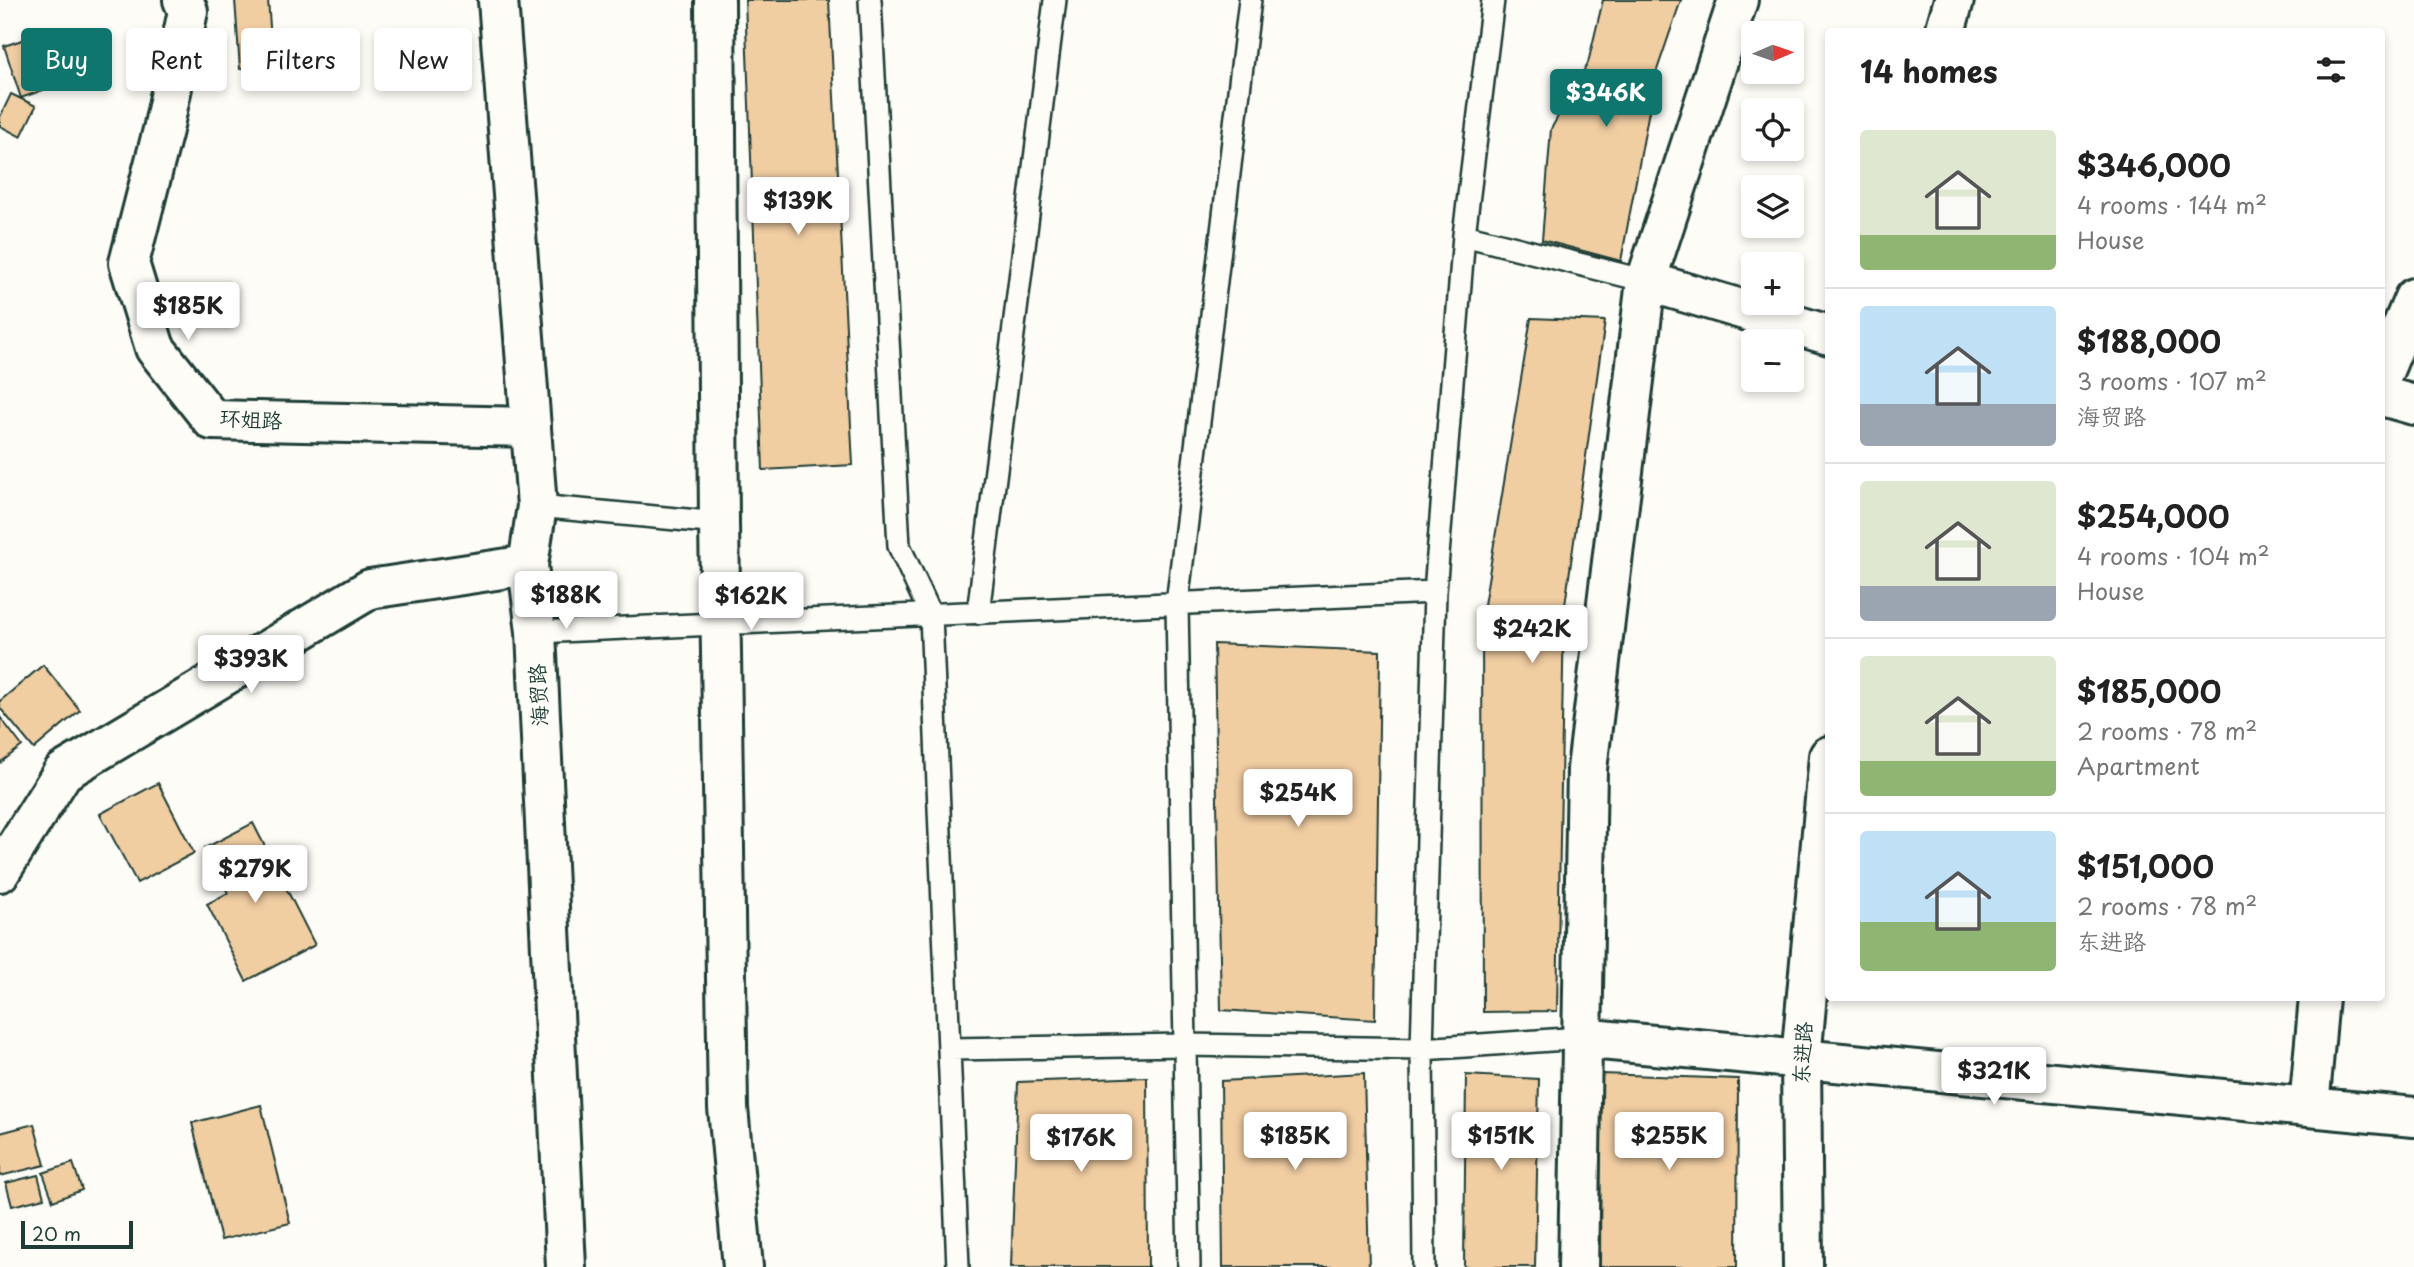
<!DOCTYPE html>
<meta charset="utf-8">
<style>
body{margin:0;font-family:"Playpen Sans","LXGW WenKai TC",sans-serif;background:#f2f2f2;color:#222;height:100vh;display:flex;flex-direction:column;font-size:26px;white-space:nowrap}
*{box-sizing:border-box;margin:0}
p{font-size:23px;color:#767676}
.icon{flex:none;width:38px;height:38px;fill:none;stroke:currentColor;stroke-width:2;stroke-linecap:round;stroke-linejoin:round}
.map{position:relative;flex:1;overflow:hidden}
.panel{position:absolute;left:1825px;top:28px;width:560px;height:973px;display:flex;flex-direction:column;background:#fff;border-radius:7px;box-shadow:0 4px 10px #0003}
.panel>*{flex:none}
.hud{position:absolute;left:21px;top:28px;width:665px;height:63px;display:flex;gap:14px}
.needle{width:46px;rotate:88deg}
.fabs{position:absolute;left:1741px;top:21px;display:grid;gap:14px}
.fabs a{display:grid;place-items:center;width:63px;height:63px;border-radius:7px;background:#fff;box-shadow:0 4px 10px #0003;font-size:35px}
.scale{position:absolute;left:21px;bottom:18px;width:112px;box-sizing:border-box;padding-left:7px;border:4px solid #1f3d34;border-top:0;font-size:19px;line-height:24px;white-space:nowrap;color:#1f3d34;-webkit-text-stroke:5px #fdfcf7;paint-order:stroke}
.price{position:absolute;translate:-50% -60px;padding:0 16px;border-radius:7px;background:#fff;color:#222;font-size:23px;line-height:46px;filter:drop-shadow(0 2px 4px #0008)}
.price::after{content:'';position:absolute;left:50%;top:42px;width:21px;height:16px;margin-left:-10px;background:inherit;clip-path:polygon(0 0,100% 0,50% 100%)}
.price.on{background:#0f766e;color:#fff}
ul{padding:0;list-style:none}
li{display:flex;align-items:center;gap:21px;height:175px;padding:0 35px}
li+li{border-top:2px solid #e0e0e0}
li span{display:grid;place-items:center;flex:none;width:196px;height:140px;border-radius:7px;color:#555}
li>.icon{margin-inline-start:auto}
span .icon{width:84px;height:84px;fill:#fffc;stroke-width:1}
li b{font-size:30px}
h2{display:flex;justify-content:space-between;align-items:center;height:84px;padding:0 35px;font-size:30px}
.tag{padding:0 24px;border-radius:7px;background:#fff;box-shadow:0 4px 10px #0003;font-size:24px;line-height:63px}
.tag.on{background:#0f766e;color:#fff}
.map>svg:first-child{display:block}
.building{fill:#f1cda2;stroke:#1f3d34;stroke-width:2}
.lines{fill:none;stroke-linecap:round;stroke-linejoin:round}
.service-casing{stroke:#1f3d34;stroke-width:26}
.minor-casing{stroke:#1f3d34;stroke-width:44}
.tertiary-casing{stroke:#1f3d34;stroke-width:44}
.secondary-casing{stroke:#1f3d34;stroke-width:44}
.service{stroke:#fdfcf7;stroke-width:21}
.minor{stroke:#fdfcf7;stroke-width:38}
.tertiary{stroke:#fdfcf7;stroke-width:38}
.secondary{stroke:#fdfcf7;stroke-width:38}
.labels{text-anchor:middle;stroke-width:7;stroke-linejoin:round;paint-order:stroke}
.street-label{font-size:21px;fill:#1f3d34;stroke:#fdfcf7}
</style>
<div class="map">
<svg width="2414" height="1267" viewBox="0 0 2414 1267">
<rect width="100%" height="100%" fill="#fdfcf7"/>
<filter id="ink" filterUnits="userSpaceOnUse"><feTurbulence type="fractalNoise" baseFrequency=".0143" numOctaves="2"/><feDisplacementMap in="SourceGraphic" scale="14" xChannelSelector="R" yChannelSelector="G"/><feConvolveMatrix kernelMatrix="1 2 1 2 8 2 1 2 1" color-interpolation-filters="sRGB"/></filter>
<g filter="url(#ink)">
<path class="building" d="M 235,0 L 268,0 L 273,66 L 240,69 Z
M 745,0 L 829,0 L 853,465 L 763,470 Z
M 1603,0 L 1681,0 L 1656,73 L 1621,261 L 1542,240 L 1551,129 L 1588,63 Z
M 31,37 L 49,88 L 21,98 L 4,46 Z
M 11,94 L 36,106 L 21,137 L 0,126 L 0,117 Z
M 1531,318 L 1605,321 L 1564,612 L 1557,1011 L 1483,1012 L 1482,617 Z
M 1214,644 L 1380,651 L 1375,1020 L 1221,1010 Z
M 43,665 L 80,710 L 34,749 L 0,708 L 0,701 Z
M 0,717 L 22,746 L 0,763 Z
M 158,783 L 194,853 L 137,883 L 100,814 Z
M 253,823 L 315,945 L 246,981 L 207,904 L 228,893 L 205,848 Z
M 1364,1073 L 1369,1267 L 1223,1267 L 1221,1081 Z
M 1601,1074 L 1738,1079 L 1737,1267 L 1600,1267 Z
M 1466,1075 L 1539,1079 L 1535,1267 L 1464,1267 Z
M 1147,1077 L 1148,1267 L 1011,1267 L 1018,1082 Z
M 261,1105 L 290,1223 L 221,1240 L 192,1123 Z
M 34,1124 L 45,1165 L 0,1176 L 0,1133 Z
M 73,1163 L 82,1190 L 53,1201 L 43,1173 Z
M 38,1175 L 44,1198 L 12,1206 L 6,1183 Z"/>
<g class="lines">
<defs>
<path id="service" d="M 870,0 L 899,546 L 931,615 L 958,1267
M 1464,235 L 1646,281
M 537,506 L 719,523
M 978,613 L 1055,0
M 536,632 L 1435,592
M 950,1049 L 1185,1045 L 1422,1049 L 1580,1038
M 1189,1267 L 1177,604 L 1250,0
M 1424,1267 L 1422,1049 L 1435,592 L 1464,235 L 1493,0"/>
<path id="minor" d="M 183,0 L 188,11 L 163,130 L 129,263 L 155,348 L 212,420 L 531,427
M 715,0 L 719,523 L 728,1108 L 743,1267
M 1945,32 L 1954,0
M 1646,281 L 1829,335
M 2382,375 L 2414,298
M 2382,396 L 2414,405
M 1580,1038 L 2414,1117
M 2309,1107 L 2319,998
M 1578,1267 L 1587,769 L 1646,281 L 1738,0
M 1803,1267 L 1801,1059 L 1829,756"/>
<path id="tertiary" d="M 498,0 L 537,506 L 528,565 L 536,632 L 566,1267"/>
<path id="secondary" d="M 0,872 L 63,772 L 370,589 L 528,565"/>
</defs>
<use href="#service" class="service-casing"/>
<use href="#minor" class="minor-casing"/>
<use href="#tertiary" class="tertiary-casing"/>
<use href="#secondary" class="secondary-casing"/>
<use href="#service" class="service"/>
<use href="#minor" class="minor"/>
<use href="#tertiary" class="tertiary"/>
<use href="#secondary" class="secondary"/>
</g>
</g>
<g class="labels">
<g class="street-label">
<text transform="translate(251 420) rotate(3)" y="7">环姐路</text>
<text transform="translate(539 695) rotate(-93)" y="7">海贸路</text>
<text transform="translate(1803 1053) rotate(-87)" y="7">东进路</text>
</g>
</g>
</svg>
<div class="fabs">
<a><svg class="needle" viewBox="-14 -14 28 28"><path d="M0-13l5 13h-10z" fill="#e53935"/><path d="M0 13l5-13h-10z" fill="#767676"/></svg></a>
<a><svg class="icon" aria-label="locate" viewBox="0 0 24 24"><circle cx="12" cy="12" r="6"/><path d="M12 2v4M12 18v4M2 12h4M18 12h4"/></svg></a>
<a><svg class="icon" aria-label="layers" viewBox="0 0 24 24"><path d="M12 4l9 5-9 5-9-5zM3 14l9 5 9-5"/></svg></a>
<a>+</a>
<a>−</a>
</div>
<div class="scale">20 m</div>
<b class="price on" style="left:1606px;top:129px">$346K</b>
<b class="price" style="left:798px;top:237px">$139K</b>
<b class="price" style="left:188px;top:342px">$185K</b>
<b class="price" style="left:566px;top:631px">$188K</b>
<b class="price" style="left:751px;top:632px">$162K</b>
<b class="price" style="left:1532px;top:665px">$242K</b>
<b class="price" style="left:251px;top:695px">$393K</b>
<b class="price" style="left:1298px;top:829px">$254K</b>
<b class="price" style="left:255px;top:905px">$279K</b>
<b class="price" style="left:1994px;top:1107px">$321K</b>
<b class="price" style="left:1295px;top:1172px">$185K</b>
<b class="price" style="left:1501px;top:1172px">$151K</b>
<b class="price" style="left:1669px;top:1172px">$255K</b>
<b class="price" style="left:1081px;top:1174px">$176K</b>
<div class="hud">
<a class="tag on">Buy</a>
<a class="tag">Rent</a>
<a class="tag">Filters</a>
<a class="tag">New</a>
</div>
<section class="panel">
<h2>14 homes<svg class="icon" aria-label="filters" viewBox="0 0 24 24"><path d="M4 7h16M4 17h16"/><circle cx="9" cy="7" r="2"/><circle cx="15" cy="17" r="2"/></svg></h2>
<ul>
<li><span style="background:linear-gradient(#dfe7d0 75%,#8fb573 0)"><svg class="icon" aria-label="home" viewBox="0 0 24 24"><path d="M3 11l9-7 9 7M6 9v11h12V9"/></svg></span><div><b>$346,000</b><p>4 rooms · 144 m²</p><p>House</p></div></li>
<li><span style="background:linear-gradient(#bfe0f5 70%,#9aa5b1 0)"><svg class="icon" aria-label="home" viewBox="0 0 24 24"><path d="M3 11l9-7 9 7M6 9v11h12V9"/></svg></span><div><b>$188,000</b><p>3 rooms · 107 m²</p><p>海贸路</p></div></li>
<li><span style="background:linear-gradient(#dfe7d0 75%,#9aa5b1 0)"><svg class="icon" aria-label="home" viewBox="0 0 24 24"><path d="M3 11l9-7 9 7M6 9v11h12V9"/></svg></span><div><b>$254,000</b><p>4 rooms · 104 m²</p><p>House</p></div></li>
<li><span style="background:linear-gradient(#dfe7d0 75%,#8fb573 0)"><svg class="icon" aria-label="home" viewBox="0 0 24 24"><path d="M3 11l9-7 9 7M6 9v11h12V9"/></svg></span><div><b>$185,000</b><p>2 rooms · 78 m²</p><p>Apartment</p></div></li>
<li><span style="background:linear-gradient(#bfe0f5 65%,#8fb573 0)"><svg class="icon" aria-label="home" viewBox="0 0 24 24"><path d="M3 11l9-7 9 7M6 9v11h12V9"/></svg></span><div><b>$151,000</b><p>2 rooms · 78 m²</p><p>东进路</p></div></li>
</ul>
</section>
</div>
